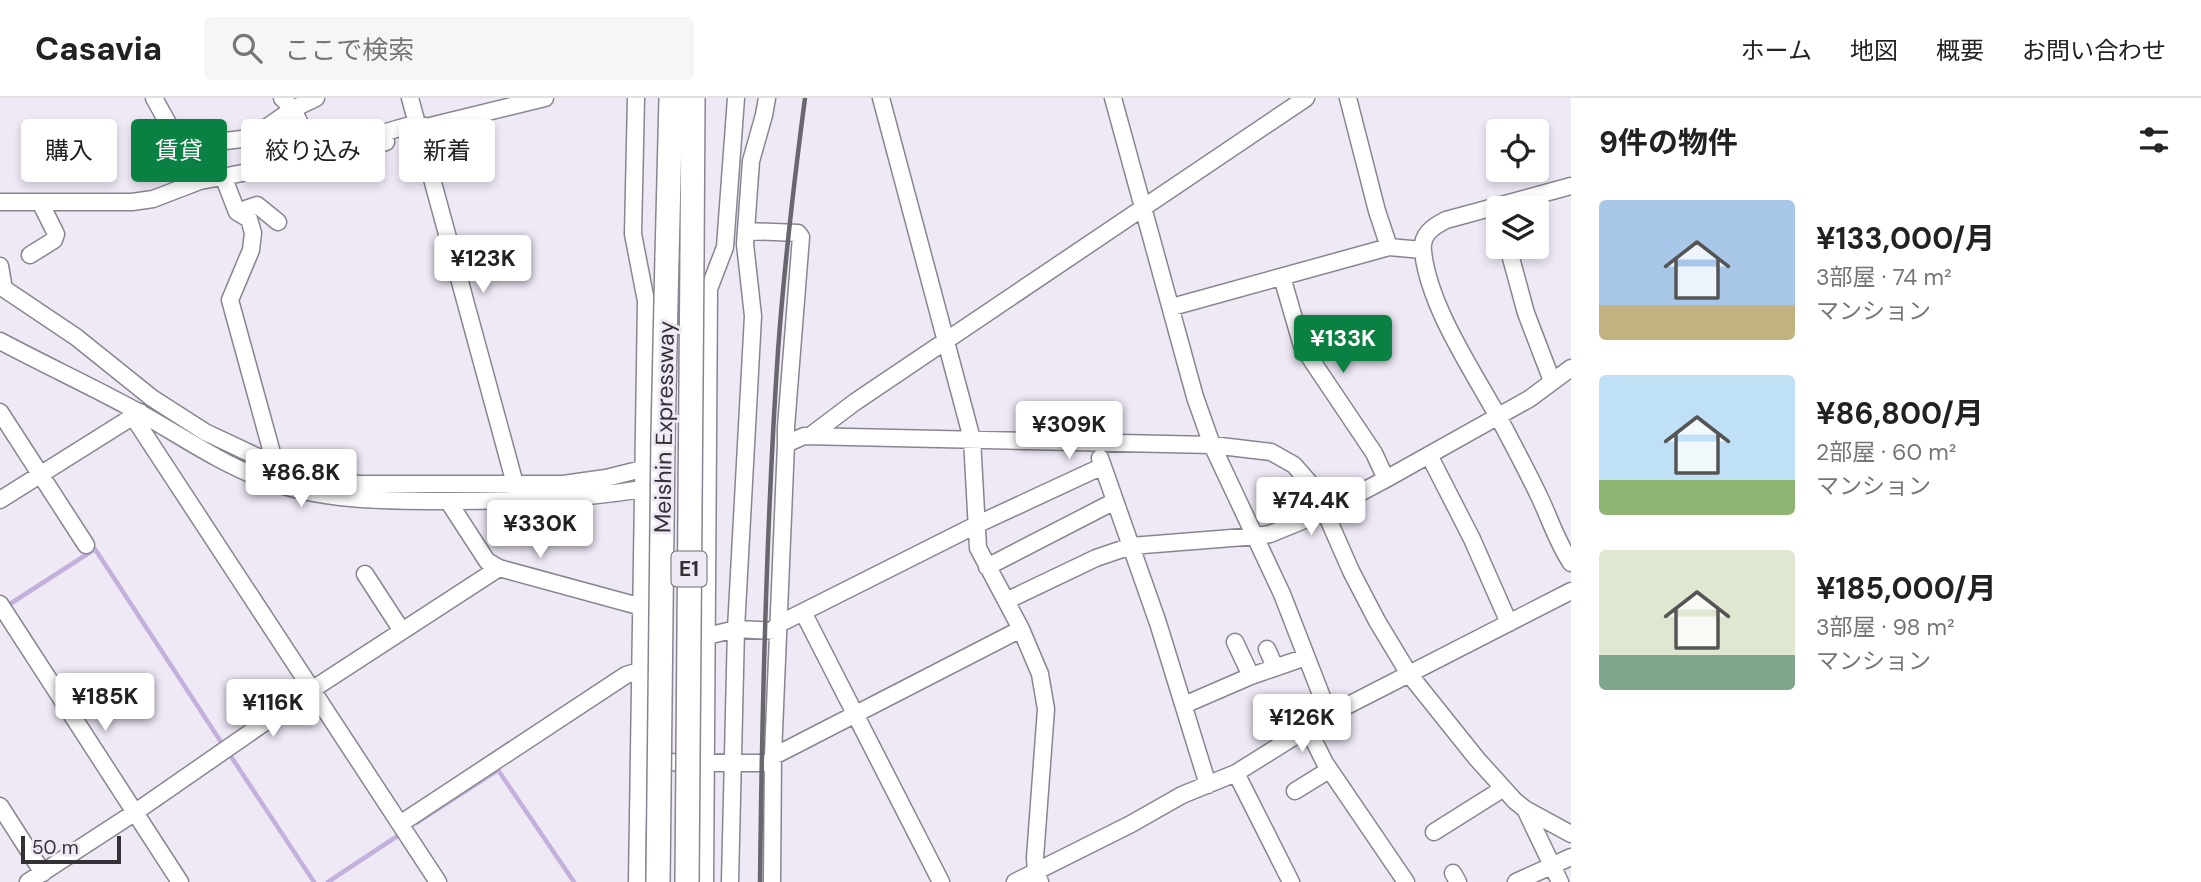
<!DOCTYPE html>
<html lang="ja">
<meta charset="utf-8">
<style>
body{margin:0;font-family:"DM Sans","Noto Sans JP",sans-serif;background:#f6f6f6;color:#222;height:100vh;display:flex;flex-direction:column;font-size:26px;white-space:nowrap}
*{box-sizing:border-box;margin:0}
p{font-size:23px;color:#767676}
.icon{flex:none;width:38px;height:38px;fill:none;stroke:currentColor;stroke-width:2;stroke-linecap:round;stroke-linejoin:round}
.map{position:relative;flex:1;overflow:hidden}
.panel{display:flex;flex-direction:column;background:#fff;width:630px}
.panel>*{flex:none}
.top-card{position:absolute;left:21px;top:21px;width:665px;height:63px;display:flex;gap:14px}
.controls{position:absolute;left:1486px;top:21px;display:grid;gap:14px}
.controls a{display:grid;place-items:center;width:63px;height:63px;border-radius:7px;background:#fff;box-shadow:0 4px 10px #0003;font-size:35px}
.scale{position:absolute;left:21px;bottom:18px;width:100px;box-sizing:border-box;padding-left:7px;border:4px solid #333136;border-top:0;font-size:19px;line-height:24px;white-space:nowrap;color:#333136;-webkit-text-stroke:5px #efe9f6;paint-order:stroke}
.price{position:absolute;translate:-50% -60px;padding:0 16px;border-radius:7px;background:#fff;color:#222;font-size:23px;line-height:46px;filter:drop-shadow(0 2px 4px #0008)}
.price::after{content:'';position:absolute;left:50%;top:42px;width:21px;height:16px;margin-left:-10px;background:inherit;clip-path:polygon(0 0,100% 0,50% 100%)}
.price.current{background:#0b8043;color:#fff}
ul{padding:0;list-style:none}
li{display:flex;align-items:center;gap:21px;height:175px;padding:0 28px}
li span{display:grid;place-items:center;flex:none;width:196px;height:140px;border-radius:7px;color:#555}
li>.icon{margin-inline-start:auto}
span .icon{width:84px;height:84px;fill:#fffc;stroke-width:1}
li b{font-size:30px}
h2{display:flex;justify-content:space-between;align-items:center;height:84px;padding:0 28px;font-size:30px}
.chip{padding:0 24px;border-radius:7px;background:#fff;box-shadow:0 4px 10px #0003;font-size:24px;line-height:63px}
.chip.current{background:#0b8043;color:#fff}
header{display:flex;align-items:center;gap:42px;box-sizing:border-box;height:98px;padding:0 35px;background:#fff;border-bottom:2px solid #e0e0e0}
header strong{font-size:33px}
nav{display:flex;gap:38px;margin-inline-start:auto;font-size:24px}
.search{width:490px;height:63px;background:#f6f6f6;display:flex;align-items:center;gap:18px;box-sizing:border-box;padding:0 24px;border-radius:7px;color:#767676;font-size:26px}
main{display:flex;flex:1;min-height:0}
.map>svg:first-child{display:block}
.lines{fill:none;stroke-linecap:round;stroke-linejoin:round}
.stream{stroke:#c3b0db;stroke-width:4.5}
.minor-casing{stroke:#898590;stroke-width:19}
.highway-casing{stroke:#898590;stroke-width:26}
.minor{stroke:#fff;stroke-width:16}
.highway{stroke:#fff;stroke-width:23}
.rail{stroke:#69666d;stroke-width:4.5}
.highway-bridge-casing{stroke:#898590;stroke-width:26;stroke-linecap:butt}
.highway-bridge{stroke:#fff;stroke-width:23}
.labels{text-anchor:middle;stroke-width:6;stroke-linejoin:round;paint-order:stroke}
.shield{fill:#efe9f6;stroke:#6b6870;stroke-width:2}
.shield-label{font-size:21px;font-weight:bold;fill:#333136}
.street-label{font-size:23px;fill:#333136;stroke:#efe9f6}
</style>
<header>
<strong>Casavia</strong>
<div class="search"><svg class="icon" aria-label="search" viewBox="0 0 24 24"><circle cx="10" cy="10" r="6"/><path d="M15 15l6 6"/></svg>ここで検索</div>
<nav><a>ホーム</a><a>地図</a><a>概要</a><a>お問い合わせ</a></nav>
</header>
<main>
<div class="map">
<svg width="1571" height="784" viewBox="0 0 1571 784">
<rect width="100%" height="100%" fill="#efe9f6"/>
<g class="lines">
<path class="stream" d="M 10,506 L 95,451 L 223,647
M 230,657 L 314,784
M 416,725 L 498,672 L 574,784
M 328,784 L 402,735"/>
<defs>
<path id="minor" d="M 154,0 L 200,83
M 282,0 L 293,11 L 310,47
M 410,0 L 518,397
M 636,0 L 633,136 L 646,203 L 637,784
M 881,0 L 972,341 L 978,450 L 1021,531 L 1040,576 L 1046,611 L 1035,760 L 1036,774 L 1040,784
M 1113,0 L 1195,299 L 1212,347 L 1282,496 L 1329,617
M 1348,0 L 1377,113 L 1389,149
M 181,48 L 251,40 L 293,11 L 316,0
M 299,74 L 386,44
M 223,78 L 237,114 L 249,121 L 253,135 L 251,152 L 230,202 L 277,373
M 1571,88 L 1446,122 C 1432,129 1421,137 1423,153 C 1429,214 1483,287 1510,341 C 1520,360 1530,379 1539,398 C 1550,421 1557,444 1571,465
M 0,104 L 132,104 L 153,101 L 200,83 L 248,74 L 310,47 L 332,46 L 369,39 L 417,25 L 426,29 L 545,0
M 237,114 L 257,107 L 278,124
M 746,133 L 798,135 L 801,139 L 786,329 L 786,346
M 1508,149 L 1526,215 L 1552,283
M 30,157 L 54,142 L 56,136 L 40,104
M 0,168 L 4,191
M 1282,179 L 1302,248 L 1374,355 L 1386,381
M 0,188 L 76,239 L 152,300 L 205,334 L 277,368 L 312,379 L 358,386 L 563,386 L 606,380 L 642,371
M 1172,209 L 1389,149 L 1422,152
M 0,243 C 47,268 95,290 142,316 C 181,338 220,365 263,381 C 320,403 385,403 446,403 C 512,403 577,402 642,391
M 0,314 L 86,447
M 132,317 L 438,784
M 810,338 L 855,304 L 1306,0
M 1429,357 L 1472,441 L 1509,525
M 1100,360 L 1158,525 L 1208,687
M 0,402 L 140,314
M 448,403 L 487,463 L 499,470 L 642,509
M 987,469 L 1115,403
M 365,476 L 402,533
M 1006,503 L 1096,460 L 1131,448 L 1257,438 L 1270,436 L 1324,414 L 1386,381 L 1529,301 L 1571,270
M 0,506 L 180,784
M 803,514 L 941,784
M 777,527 L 976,427 L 1103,368
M 707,538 L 736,531 L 777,533
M 1235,544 L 1251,578
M 1267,551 L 1275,569
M 1184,607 L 1251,578 L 1306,559
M 1308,631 L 1325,665 L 1406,784
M 773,657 L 780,655 L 1021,531
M 649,664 L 773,665
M 1236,675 L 1291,784
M 1295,693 L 1329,672
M 0,708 L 43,775
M 1525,711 L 1560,784
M 400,726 L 626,577 L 639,573
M 1434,734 L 1496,695 L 1501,688
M 1453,775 L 1458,784
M 28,784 L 134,715 L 313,591 L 499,470
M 705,784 L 709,191 L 725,149 L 736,0
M 730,784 L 736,531 L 753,218 L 745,146 L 751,63 L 764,17 L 767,0
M 772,784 L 773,657 L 786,346 L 804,338 L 1212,347 L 1271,354 L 1294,367 L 1315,391 L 1351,473 L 1377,523 L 1409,576 L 1477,661 L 1515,703 L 1525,711 L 1571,736
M 1015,784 L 1131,726 L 1182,697 L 1236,675 L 1329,617 L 1571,493
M 1516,784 L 1571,759"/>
<path id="highway" d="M 667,159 L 671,0
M 692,159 L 693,0"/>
</defs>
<use href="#minor" class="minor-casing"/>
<use href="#highway" class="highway-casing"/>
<use href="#minor" class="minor"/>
<use href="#highway" class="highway"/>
<path class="rail" d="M 760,784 C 762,607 766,430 778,253 C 784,169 794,84 805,0"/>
<defs>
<path id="highway-bridge" d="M 658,784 L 663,336 L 667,159
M 687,784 L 692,159"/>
</defs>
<use href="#highway-bridge" class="highway-bridge-casing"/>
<use href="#highway-bridge" class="highway-bridge"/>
</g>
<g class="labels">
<rect class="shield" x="671.5" y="453.5" width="35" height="35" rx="5"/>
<g class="shield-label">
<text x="689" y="478">E1</text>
</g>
<g class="street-label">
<text transform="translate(664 329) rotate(-89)" y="8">Meishin Expressway</text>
</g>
</g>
</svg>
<div class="controls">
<a><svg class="icon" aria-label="locate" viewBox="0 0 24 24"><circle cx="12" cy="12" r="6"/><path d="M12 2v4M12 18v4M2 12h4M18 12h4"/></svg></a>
<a><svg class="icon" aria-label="layers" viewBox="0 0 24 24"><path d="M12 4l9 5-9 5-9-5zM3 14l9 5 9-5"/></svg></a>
</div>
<div class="scale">50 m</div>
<b class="price" style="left:483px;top:197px">¥123K</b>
<b class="price current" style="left:1343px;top:277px">¥133K</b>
<b class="price" style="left:1069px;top:363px">¥309K</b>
<b class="price" style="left:301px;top:411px">¥86.8K</b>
<b class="price" style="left:1311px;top:439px">¥74.4K</b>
<b class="price" style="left:540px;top:462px">¥330K</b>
<b class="price" style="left:105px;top:635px">¥185K</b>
<b class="price" style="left:273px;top:641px">¥116K</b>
<b class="price" style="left:1302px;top:656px">¥126K</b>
<div class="top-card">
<a class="chip">購入</a>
<a class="chip current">賃貸</a>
<a class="chip">絞り込み</a>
<a class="chip">新着</a>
</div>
</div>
<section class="panel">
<h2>9件の物件<svg class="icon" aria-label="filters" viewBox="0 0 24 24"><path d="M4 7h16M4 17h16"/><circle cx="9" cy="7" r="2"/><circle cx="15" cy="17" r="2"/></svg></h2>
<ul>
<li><span style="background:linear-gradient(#a9c7e8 75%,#c2b280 0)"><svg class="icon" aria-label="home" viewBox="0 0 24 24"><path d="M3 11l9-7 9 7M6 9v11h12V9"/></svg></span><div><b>¥133,000/月</b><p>3部屋 · 74 m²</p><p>マンション</p></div></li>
<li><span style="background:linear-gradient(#bfe0f5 75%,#8fb573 0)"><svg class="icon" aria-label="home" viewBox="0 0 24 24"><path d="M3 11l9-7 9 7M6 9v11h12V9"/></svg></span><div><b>¥86,800/月</b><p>2部屋 · 60 m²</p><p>マンション</p></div></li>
<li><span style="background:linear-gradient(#dfe7d0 75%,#7fa58c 0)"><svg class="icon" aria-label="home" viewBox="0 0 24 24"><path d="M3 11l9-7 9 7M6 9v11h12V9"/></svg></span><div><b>¥185,000/月</b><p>3部屋 · 98 m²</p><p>マンション</p></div></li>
</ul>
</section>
</main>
